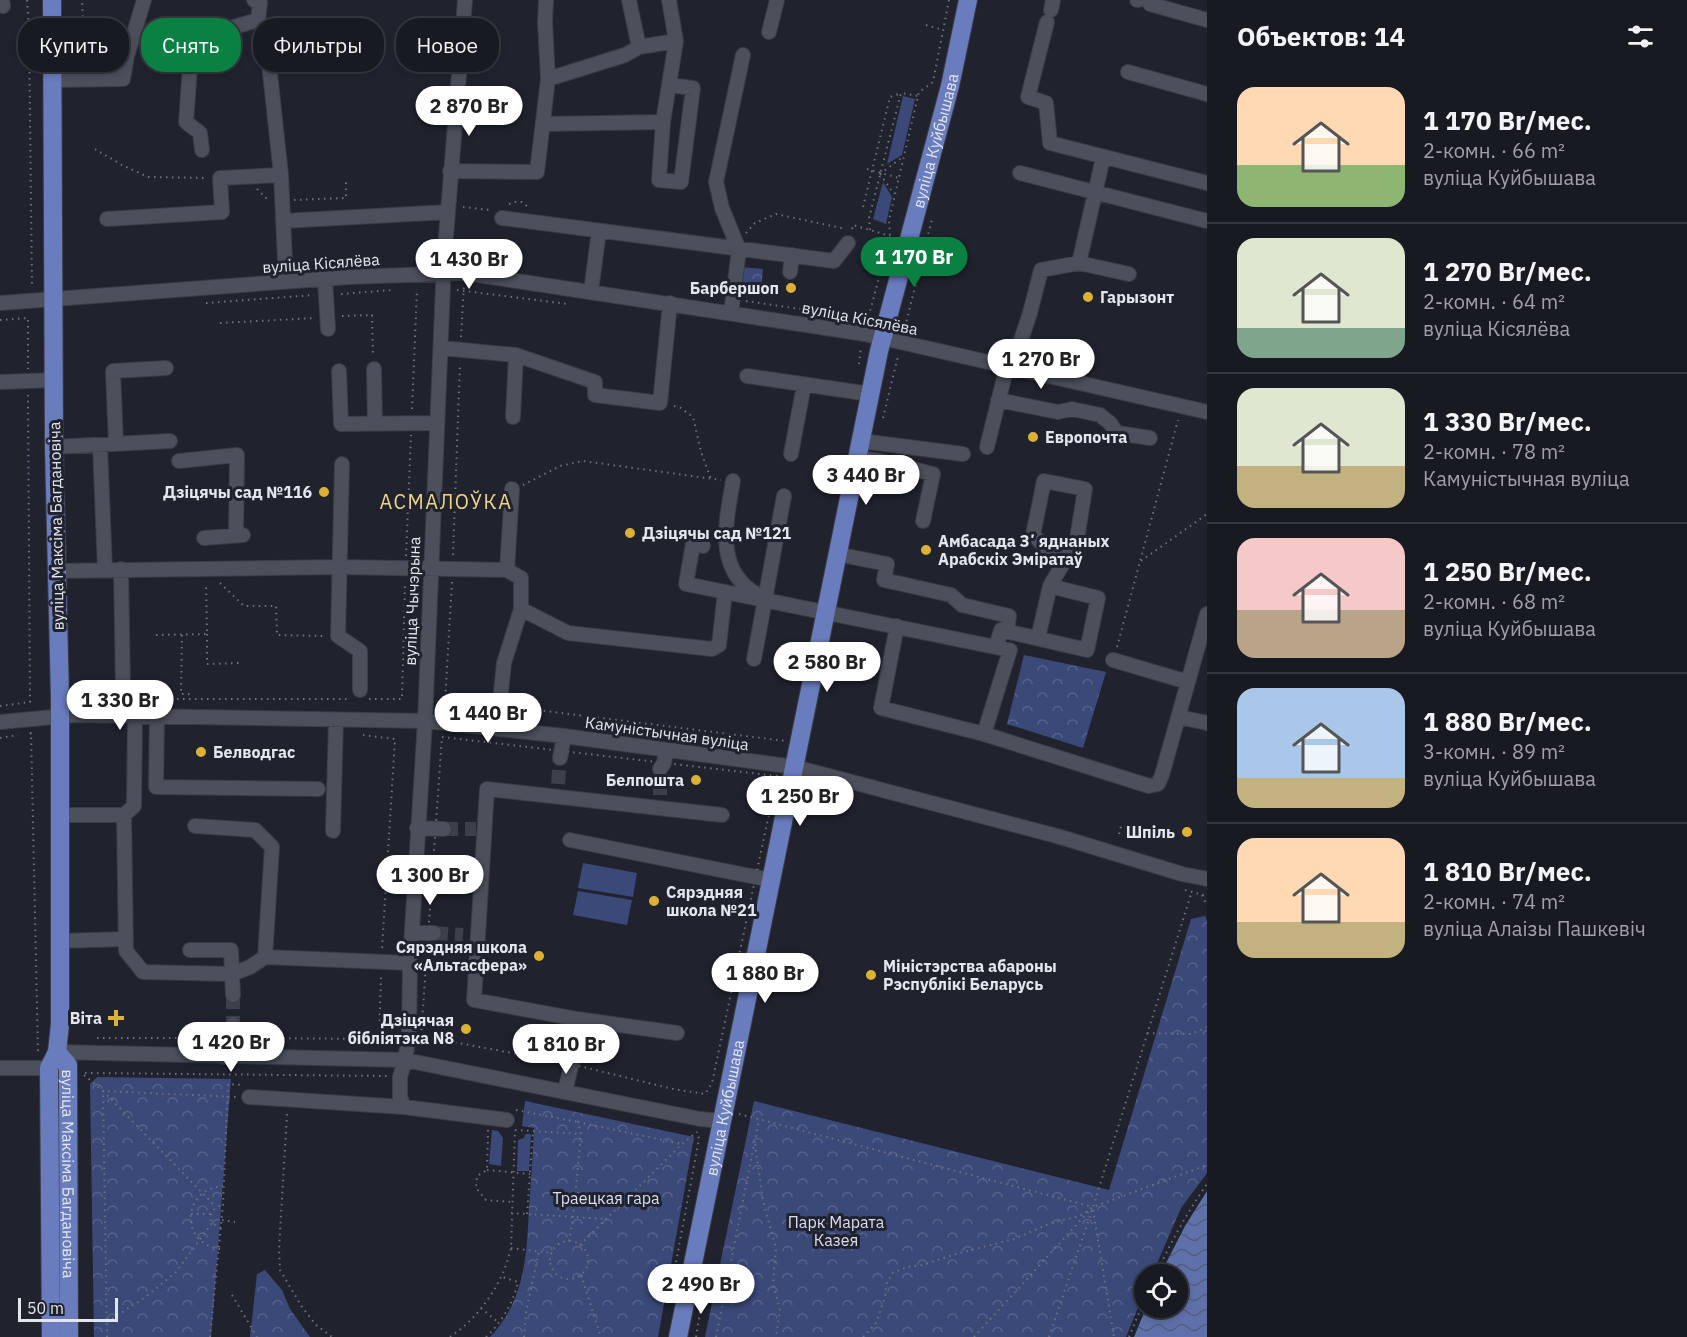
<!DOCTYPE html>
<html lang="ru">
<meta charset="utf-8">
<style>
body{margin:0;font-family:"IBM Plex Sans",sans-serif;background:#21232a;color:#f1f3f6;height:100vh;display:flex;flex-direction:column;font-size:22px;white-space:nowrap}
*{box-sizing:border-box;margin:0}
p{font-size:20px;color:#9fa1a5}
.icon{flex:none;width:33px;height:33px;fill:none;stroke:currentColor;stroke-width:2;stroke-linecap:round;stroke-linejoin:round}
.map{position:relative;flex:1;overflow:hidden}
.details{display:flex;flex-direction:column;background:#181a22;width:480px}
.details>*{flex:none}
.hud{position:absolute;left:18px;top:18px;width:570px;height:54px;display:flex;gap:12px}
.buttons{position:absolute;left:1134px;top:1264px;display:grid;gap:12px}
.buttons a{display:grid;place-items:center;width:54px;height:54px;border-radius:50%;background:#181a22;box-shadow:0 3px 9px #0003,0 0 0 2px #363840;font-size:30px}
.scale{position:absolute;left:18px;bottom:15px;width:100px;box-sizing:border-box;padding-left:6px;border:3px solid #e3e6ed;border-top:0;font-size:16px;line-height:21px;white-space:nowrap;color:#e3e6ed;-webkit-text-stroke:4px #20232e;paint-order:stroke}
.price{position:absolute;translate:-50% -51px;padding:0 14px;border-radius:21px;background:#fff;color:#222;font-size:20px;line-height:39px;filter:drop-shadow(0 2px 3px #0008)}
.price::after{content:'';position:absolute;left:50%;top:36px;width:18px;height:14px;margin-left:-9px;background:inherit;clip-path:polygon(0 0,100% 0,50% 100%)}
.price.active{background:#0b8043;color:#fff}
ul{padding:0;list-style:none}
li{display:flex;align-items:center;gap:18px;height:150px;padding:0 30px}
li+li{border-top:2px solid #363840}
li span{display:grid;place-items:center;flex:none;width:168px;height:120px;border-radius:18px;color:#555}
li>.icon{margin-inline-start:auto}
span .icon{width:72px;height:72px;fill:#fffc;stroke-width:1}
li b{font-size:26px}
h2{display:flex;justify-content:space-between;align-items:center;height:72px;padding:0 30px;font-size:26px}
.chip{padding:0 21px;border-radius:24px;background:#181a22;box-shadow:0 3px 9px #0003,0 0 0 2px #363840;font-size:21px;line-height:54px}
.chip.active{background:#0b8043;color:#fff}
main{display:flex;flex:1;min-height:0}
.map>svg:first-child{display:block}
.grass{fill:#3b4979}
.park{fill:url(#park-crowns)}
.water{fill:url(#water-waves)}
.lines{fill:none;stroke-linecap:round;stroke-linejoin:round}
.minor-tunnel{stroke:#3d404b;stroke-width:14;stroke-dasharray:14 7;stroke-linecap:butt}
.minor-casing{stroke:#3a3d45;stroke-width:16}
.major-casing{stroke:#3a3d45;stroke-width:20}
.path{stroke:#6f727b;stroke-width:2;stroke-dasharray:1.5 4.5;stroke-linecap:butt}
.minor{stroke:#4c505c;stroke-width:14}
.major{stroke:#697cbe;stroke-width:18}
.poi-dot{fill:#dbb233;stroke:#20232e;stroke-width:2}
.labels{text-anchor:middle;stroke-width:6;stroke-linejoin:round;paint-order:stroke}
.street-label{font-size:16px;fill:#e3e6ed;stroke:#20232e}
.poi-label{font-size:16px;font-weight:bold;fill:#e3e6ed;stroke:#20232e;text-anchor:end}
.park-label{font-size:16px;fill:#d9dff0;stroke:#20232e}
.quarter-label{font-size:20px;letter-spacing:1.5px;fill:#f0d488;stroke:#20232e}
</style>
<main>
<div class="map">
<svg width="1207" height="1337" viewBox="0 0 1207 1337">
<defs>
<pattern id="park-crowns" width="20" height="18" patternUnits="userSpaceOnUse" patternTransform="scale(1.5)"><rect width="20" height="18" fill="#3b4979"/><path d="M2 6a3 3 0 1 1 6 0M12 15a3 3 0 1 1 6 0" fill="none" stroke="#57638c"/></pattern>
<pattern id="water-waves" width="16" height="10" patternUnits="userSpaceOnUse" patternTransform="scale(1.5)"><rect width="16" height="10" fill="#5f71aa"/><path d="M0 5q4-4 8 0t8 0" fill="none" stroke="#535d7d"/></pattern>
</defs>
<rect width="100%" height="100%" fill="#20232e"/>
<path class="grass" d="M 903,96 L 915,99 L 902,155 L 887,164 Z
M 883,182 L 892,197 L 886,224 L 873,219 Z
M 583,863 L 637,873 L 633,897 L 578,888 Z
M 578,891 L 632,900 L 627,925 L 573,915 Z
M 492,1130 L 498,1131 L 503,1138 L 501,1166 L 489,1164 Z
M 525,1134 L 531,1134 L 529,1171 L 517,1171 L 518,1140 L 524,1138 Z"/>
<path class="park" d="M 741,267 L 763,269 L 761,290 L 738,287 Z
M 1024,655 L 1106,672 L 1083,748 L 1007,724 Z
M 1205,916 L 1207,920 L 1207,1173 L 1181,1208 L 1152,1275 L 1144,1275 L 1144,1293 L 1126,1337 L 705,1337 L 754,1101 L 1109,1190 L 1191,919 Z
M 97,1077 L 231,1079 L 211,1337 L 94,1337 L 90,1084 Z
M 525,1101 L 694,1137 L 658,1337 L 490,1337 C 525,1301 527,1254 529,1207 C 531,1181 533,1154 534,1128 L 522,1126 Z
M 265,1270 L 282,1290 L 290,1309 L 310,1337 L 250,1337 L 257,1274 Z"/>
<path class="water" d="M 1207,1191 L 1207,1337 L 1134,1337 L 1146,1308 L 1178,1308 L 1178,1275 L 1160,1275 L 1185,1226 Z"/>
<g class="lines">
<path class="minor-tunnel" d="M 558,784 L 560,758
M 660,795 L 660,769
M 444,829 L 476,829
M 434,933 L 463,935
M 233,995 L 233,1024
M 574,1054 L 578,1028"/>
<defs>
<path id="minor" d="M 2,0 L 3,6
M 629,0 L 639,47 L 676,41 L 669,0
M 1137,0 L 1138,0
M 1150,4 L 1207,20
M 1051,10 L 1053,0
M 1047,22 L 1028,97 L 1046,103 L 1050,143 L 1207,183
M 769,32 L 777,0
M 267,45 L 281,175 L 286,281
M 1128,72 L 1207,94
M 548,79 L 625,55 L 639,47
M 53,80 L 123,79 L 127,56 L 144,0
M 663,122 L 659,180 L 681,182 L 693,88 L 669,85
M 543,124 L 663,122 L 676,41
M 202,150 L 200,133 L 186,122 L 191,54 L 203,36 L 258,20 L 260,3 L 254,0
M 450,171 L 537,172 L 548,79 L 545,22 L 546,0
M 1020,173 L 1207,221
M 502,218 L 834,261 L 848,243
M 107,219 L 222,212 L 220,178 L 281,175
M 283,221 L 448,212
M 1079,263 L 1103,158
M 790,272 L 792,255
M 325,278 L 328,329
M 591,291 L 599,231
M 0,303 L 349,277 L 465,273 L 865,334 L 1207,412
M 731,313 L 739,250 L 722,208 L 716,182 L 743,55
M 441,348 L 516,355 L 595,382 L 595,395 L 660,403 L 670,303
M 1012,367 L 1030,313 L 1041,270 L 1079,263 L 1129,274
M 374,369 L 375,424
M 339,371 L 341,424 L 437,423
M 747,376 L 870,394
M 0,382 L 54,380
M 998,400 L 1058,412 L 1072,409 L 1100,415 L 1110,423 L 1117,433 L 1150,438
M 513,417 L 516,355
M 861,441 L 963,454
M 116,444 L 113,371 L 166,368
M 100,445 L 105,570
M 54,447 L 170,441
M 987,447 L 1007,366
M 791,454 L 804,385
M 857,458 L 880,461 L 933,474 L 923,521
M 179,461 L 237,455 L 236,535
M 342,464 L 338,636 L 360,651 L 360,690
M 733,481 C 726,522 714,571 758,595
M 204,538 L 243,535
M 703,546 L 693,544 L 686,584 L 1010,650 L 984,734
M 837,554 L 887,564 L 884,580 L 951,595 L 962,605 L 1009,616 L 1007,631
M 121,569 L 123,691
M 56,571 L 339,567 L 507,570
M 1050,586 L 1077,539 L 1085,489 L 1044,481 L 1033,535 L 1063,564
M 521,609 L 568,633 L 712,649 L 719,645 L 725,592
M 897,626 L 881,708 L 984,734 L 1149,786 L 1158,784 L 1162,775 L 1207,614
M 996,647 L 1001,630 L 1087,650 L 1098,598 L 1050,586 L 1038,638
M 754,659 L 784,496
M 1113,660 L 1188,682
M 157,716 L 156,787 L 318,789
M 1179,717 L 1207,723
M 0,722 L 75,715 L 425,721 L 564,736 L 795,767 L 1057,836 L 1182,874 L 1207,879
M 497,729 L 504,663 L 521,609 L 521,578 L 507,570 L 512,489
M 560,758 L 564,736
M 660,769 L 664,763 L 666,750
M 59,815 L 124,815 L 126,951 L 143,972 L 232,974 L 250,967 L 265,957 L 410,963
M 124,815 L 134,806 L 135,716
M 195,826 L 255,830 L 272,847 L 265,957
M 417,828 L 444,829
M 333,831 L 336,720
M 570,840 L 771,880
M 413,933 L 434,933
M 59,941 L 126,939
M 190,950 L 231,950 L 233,995
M 754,968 L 803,981
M 677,1033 L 577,1019 L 474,1000 L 487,789 L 722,815
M 57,1052 L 405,1060 L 700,1119 L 723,1121
M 223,1057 L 234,1038 L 233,1024
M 0,1068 L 49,1068
M 565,1091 L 574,1054
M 249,1097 L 404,1107 L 507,1120
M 404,1107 L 400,1097 L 400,1077 L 405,1060 L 409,1035 L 410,963 L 425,721 L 444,261 L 465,0"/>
<g id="major">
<path id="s1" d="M 57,1052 L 68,1065 L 69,1337"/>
<path d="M 51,1337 L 49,1068 L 57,1052 L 60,1024 L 60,699 L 54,447 L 52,0"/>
<path id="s2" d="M 678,1337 L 879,351 L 950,86 L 968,0"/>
</g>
</defs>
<use href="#minor" class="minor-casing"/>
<use href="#major" class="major-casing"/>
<path class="path" d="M 27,0 L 29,29 L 32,288
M 926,25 L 943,30
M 69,56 L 83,23 L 82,0
M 95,149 L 122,165 L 148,177 L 208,178
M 867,169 L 899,178
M 880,174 L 904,156
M 880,174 L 894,194
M 257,189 L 268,200
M 294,200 L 346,198 L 346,178
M 509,204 L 515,202 L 522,202 L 528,207
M 463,207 L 490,210
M 863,207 L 890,97 L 901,93
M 852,229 L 853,225 L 890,236
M 870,230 L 869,218 L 901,93 L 918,96
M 746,233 L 755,223 L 776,214 L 846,229
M 457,290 L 568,304
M 341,294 L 392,290
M 746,301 L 868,319 L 890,236 L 889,220 L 919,92 L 933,82 L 949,0
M 206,303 L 314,295
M 342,316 L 372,315 L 373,357
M 0,320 L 28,318 L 28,369
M 220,323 L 315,318
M 905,327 L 932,219
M 461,337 L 464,285
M 859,364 L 861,347
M 674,406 L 681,408 L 693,417 L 701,452 L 711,479
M 412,409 L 417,289
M 883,418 L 898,356
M 523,485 L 560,466 L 583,461 L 721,480
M 453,555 L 460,363
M 406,556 L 411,435
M 1141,561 L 1207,514
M 452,582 L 445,702 L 487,704
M 220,583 L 244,606 L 276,606 L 277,635 L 326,636
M 207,634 L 207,664 L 241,663
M 156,635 L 207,634 L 206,583
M 182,635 L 181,694 L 194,694
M 1117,647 L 1178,420
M 75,698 L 111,698
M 135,699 L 351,699
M 369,699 L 402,699 L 405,582
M 0,706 L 30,702 L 28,395
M 514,707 L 785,741
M 30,734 L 31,733 L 38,1053
M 363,735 L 395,739 L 382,949
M 442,737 L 777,776 L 712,1083 L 705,1094 L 673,1089 L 571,1064 L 421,1036 Z
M 0,738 L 18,735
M 1119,834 L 1121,826
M 1185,890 L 1207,896
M 1202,895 L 1207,906
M 1147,1033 L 1191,1034 L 1207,1027
M 97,1038 L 217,1038
M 247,1038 L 379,1039 L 394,1037
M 379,1039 L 381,976
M 85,1073 L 388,1076
M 84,1075 L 103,1091 L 237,1097
M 516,1110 L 578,1122
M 287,1114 L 279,1249 L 280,1270 L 302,1307 L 316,1325 L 332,1337
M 739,1114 L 1093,1207
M 488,1130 L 487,1170 L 477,1176 L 476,1188 L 486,1200 L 511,1202
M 515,1130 L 581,1134
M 755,1144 L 763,1201 L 776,1248 L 773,1284 L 780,1310 L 776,1337
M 487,1170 L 530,1174
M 1093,1210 L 1114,1337
M 511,1213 L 606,1219
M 191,1214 L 211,1214
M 527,1214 L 533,1131
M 222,1220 L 235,1222
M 221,1228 C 206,1224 208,1208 223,1205
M 569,1241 L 573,1218 L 581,1134 L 578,1122 L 682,1144
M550 1260a19 19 0 1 1 38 0a19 19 0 1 1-38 0Z
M 580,1245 L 682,1144 L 697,1132
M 511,1248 L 552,1253
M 220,1249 C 179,1243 182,1189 223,1186
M 676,1262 L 699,1139 L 697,1132
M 581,1275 L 601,1337
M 1156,1275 C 1170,1243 1187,1213 1207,1184
M 232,1295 L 257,1337
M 481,1308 L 499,1323
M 107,1322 L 147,1296 L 176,1272 L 212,1223
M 107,1337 L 103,1091 L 216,1207
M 210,1337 L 223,1205 L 228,1084 L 242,1085
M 450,1337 C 480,1317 503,1283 511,1248 L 515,1130
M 486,1337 C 502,1322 513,1303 518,1282 L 502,1277
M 524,1337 L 526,1312 L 539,1252
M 696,1337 L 701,1307
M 716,1337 L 759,1120
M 863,1337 L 876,1323 L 885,1297 L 886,1285 L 892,1273 L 907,1267 L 923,1265 L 952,1255 L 1014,1239 L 1051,1223 L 1080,1216 L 1093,1207 L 1207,1165
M 974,1337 L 1089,1211
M 1049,1337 L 1093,1207 L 1192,891
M 1129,1337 L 1144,1301"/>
<use href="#minor" class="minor"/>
<use href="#major" class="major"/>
</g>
<g class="poi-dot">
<circle cx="791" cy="288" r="6"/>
<circle cx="1088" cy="297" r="6"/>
<circle cx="1033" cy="437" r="6"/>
<circle cx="324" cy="492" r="6"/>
<circle cx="630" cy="533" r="6"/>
<circle cx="926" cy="550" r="6"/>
<circle cx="201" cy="752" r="6"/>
<circle cx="696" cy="780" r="6"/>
<circle cx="1187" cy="832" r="6"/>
<circle cx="654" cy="901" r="6"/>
<circle cx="539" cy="956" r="6"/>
<circle cx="871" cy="975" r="6"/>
<path d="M113 1009h6v6h6v6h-6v6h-6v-6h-6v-6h6z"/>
<circle cx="466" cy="1029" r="6"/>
</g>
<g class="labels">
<g class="street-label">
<text dy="6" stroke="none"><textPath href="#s2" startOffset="1224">вуліца Куйбышава</textPath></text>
<text transform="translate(321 263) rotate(-4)" y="6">вуліца Кісялёва</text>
<text transform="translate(860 318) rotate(11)" y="6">вуліца Кісялёва</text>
<text transform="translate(56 526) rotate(-91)" y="6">вуліца Максіма Багдановіча</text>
<text transform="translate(412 601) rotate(-88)" y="6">вуліца Чычэрына</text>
<text transform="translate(667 733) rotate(8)" y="6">Камуністычная вуліца</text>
<text dy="6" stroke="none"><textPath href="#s2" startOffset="234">вуліца Куйбышава</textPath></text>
<text dy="6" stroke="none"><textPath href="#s1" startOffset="126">вуліца Максіма Багдановіча</textPath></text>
</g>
<g class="poi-label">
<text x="779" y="294">Барбершоп</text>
<text x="1100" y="303" text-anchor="start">Гарызонт</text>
<text x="1045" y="443" text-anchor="start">Европочта</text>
<text x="312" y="498">Дзіцячы сад №116</text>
<text x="642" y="539" text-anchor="start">Дзіцячы сад №121</text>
<text x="938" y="547" text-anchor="start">Амбасада Зʼяднаных<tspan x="938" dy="18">Арабскіх Эміратаў</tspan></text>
<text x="213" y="758" text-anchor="start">Белводгас</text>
<text x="684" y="786">Белпошта</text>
<text x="1175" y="838">Шпіль</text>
<text x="666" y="898" text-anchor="start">Сярэдняя<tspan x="666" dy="18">школа №21</tspan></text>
<text x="527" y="953">Сярэдняя школа<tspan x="527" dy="18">«Альтасфера»</tspan></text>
<text x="883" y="972" text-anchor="start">Міністэрства абароны<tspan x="883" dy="18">Рэспублікі Беларусь</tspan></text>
<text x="102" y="1024">Віта</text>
<text x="454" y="1026">Дзіцячая<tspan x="454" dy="18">бібліятэка N8</tspan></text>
</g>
<g class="park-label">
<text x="606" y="1204">Траецкая гара</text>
<text x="836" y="1228">Парк Марата<tspan x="836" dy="18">Казея</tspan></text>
</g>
<g class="quarter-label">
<text x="446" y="509">АСМАЛОЎКА</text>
</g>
</g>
</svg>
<div class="buttons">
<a><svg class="icon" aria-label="locate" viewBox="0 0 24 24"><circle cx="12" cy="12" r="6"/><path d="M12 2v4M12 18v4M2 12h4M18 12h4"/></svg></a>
</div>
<div class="scale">50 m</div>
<b class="price" style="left:469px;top:137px">2 870 Br</b>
<b class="price active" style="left:914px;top:288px">1 170 Br</b>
<b class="price" style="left:469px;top:290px">1 430 Br</b>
<b class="price" style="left:1041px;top:390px">1 270 Br</b>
<b class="price" style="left:866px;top:506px">3 440 Br</b>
<b class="price" style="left:827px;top:693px">2 580 Br</b>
<b class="price" style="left:120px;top:731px">1 330 Br</b>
<b class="price" style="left:488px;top:744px">1 440 Br</b>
<b class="price" style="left:800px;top:827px">1 250 Br</b>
<b class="price" style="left:430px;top:906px">1 300 Br</b>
<b class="price" style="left:765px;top:1004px">1 880 Br</b>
<b class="price" style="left:231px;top:1073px">1 420 Br</b>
<b class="price" style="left:566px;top:1075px">1 810 Br</b>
<b class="price" style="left:701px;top:1315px">2 490 Br</b>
<div class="hud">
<a class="chip">Купить</a>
<a class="chip active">Снять</a>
<a class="chip">Фильтры</a>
<a class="chip">Новое</a>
</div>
</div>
<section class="details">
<h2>Объектов: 14<svg class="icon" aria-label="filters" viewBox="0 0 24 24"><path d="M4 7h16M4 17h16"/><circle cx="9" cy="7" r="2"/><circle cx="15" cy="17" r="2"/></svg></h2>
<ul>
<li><span style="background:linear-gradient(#ffd9b3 65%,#8fb573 0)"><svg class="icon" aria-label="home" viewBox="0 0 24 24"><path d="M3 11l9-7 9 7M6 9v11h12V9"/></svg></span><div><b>1 170 Br/мес.</b><p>2-комн. · 66 m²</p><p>вуліца Куйбышава</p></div></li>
<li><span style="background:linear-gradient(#dfe7d0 75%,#7fa58c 0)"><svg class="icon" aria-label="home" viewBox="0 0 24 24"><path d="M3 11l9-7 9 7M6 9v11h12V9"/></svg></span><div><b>1 270 Br/мес.</b><p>2-комн. · 64 m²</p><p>вуліца Кісялёва</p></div></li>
<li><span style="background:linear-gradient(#dfe7d0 65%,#c2b280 0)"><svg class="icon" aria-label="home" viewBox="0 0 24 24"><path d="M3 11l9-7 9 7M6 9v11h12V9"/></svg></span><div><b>1 330 Br/мес.</b><p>2-комн. · 78 m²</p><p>Камуністычная вуліца</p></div></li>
<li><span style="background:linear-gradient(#f6c9c9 60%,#b9a48a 0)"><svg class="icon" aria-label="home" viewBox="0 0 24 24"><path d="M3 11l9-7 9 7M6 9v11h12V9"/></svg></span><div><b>1 250 Br/мес.</b><p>2-комн. · 68 m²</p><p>вуліца Куйбышава</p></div></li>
<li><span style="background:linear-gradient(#a9c7e8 75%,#c2b280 0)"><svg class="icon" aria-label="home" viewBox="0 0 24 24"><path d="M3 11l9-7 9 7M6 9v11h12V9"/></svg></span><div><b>1 880 Br/мес.</b><p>3-комн. · 89 m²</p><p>вуліца Куйбышава</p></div></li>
<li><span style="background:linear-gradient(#ffd9b3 70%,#c2b280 0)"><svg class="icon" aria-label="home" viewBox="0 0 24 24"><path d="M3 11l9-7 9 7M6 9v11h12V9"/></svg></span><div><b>1 810 Br/мес.</b><p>2-комн. · 74 m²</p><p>вуліца Алаізы Пашкевіч</p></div></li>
</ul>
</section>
</main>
